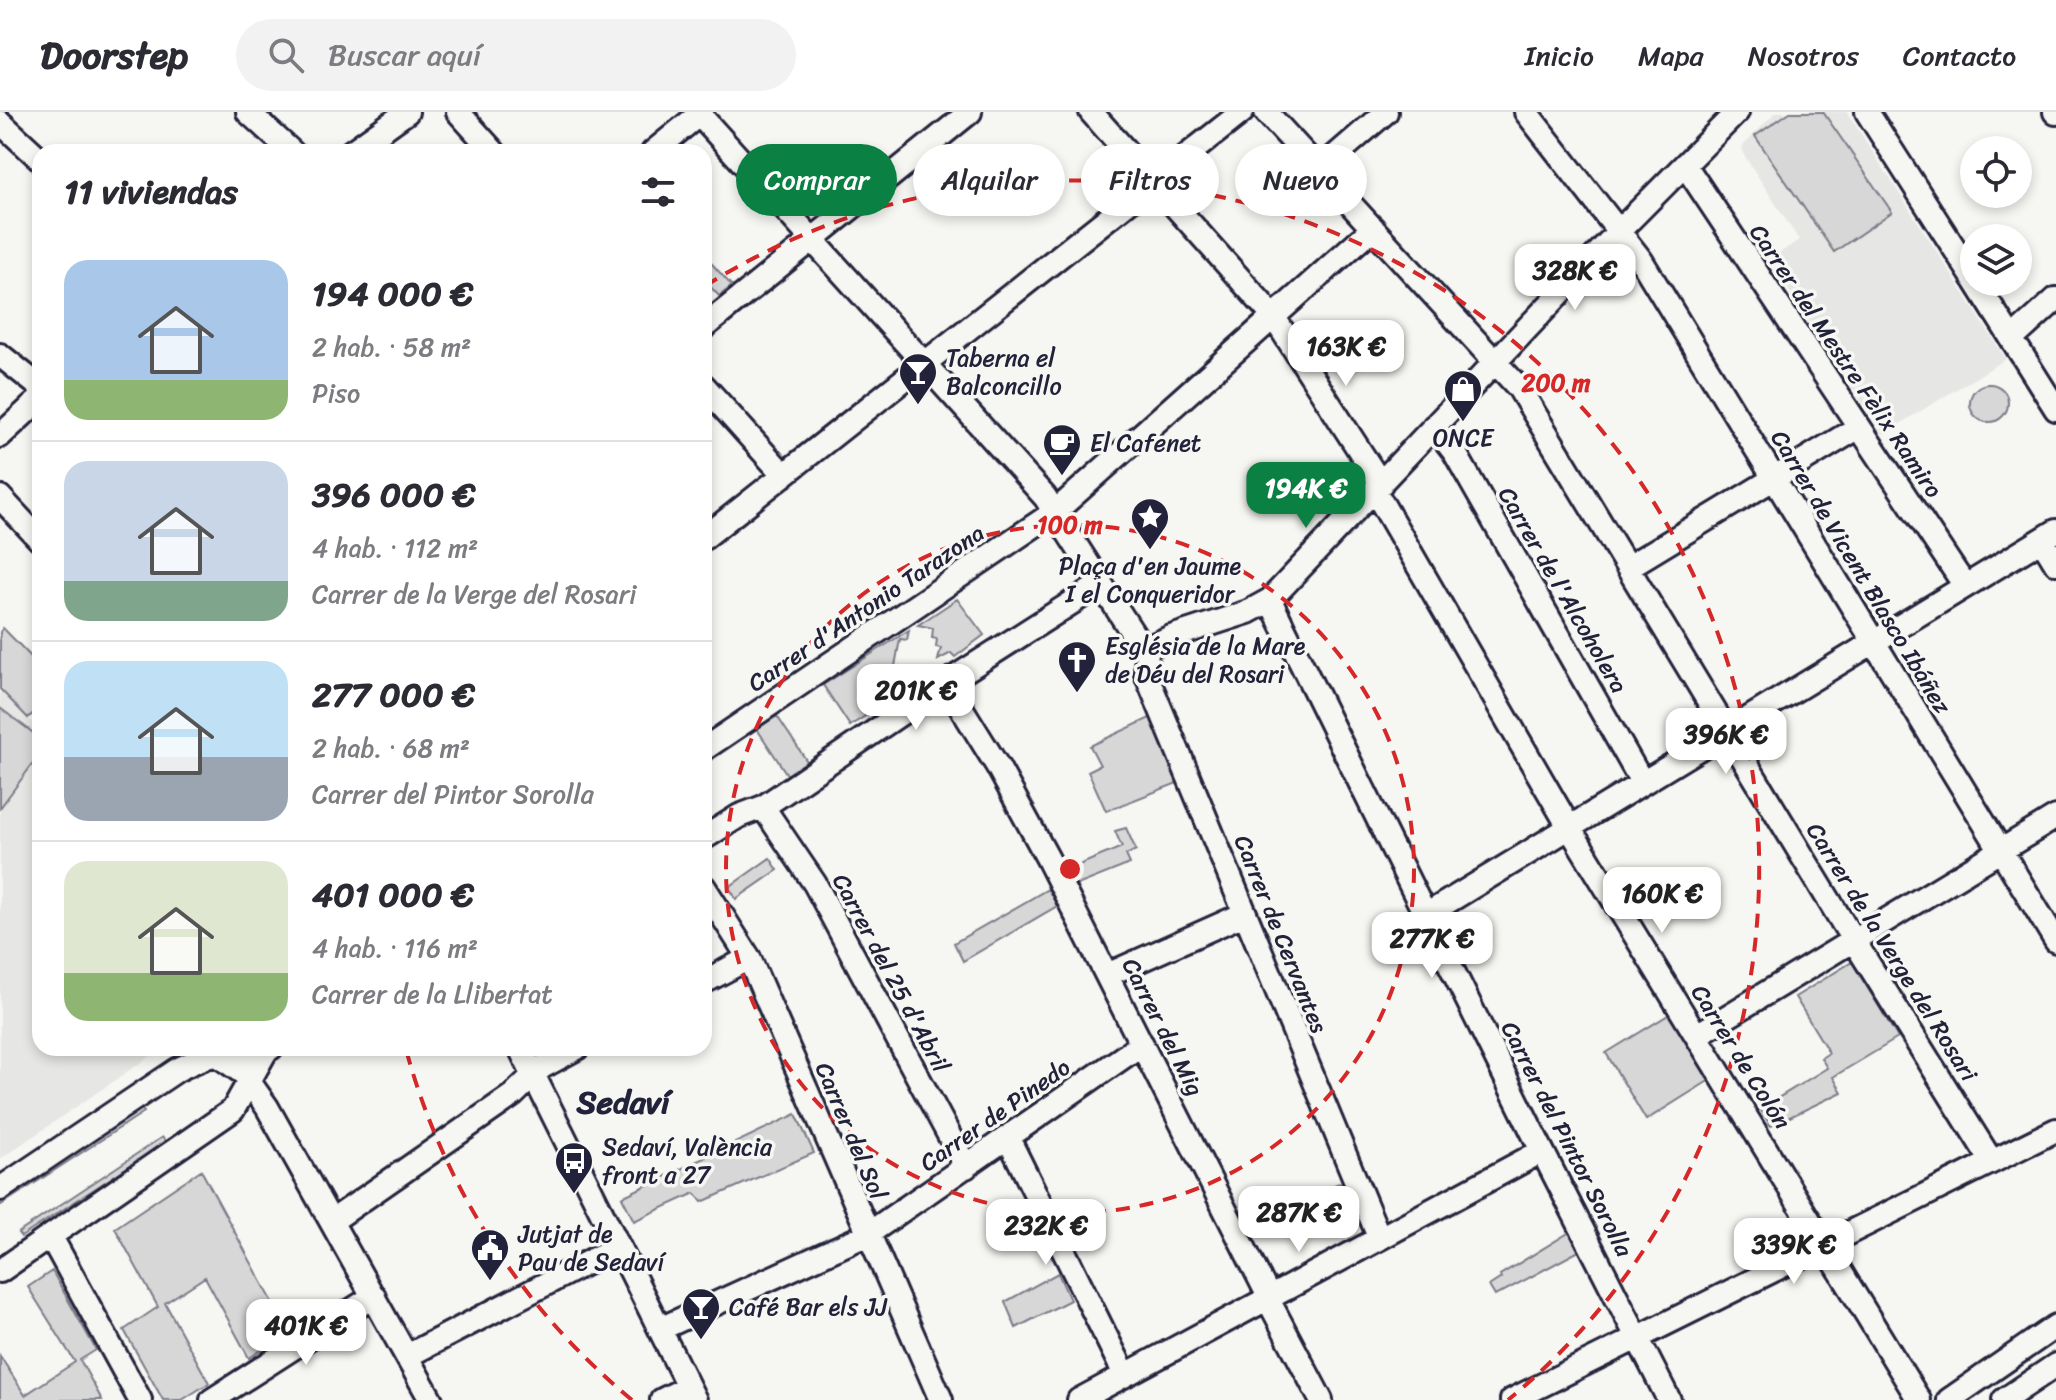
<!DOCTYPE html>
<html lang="es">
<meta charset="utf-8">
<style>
body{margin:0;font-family:Sriracha,sans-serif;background:#f2f2f3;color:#2b2b33;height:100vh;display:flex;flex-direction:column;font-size:30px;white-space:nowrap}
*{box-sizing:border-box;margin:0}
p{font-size:26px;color:#7c7c81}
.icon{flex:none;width:44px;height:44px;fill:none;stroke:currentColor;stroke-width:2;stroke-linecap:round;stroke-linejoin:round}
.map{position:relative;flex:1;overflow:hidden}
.side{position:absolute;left:32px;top:32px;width:680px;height:912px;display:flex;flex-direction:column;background:#fff;border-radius:24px;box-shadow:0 4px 12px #0003}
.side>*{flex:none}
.hud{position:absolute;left:736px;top:32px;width:760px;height:72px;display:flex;gap:16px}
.tools{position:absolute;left:1960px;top:24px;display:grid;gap:16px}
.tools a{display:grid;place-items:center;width:72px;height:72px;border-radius:50%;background:#fff;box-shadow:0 4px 12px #0003;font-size:40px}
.price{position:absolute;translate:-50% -68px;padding:0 18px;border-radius:16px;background:#fff;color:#222;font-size:26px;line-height:52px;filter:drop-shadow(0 2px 4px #0008)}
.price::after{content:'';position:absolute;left:50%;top:48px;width:24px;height:18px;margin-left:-12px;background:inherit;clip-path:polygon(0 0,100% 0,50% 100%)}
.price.active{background:#0b8043;color:#fff}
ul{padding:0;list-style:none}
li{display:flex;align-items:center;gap:24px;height:200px;padding:0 32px}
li+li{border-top:2px solid #e1e1e2}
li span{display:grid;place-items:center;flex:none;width:224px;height:160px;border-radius:24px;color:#555}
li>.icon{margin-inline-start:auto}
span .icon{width:96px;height:96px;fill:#fffc;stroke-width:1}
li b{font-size:34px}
h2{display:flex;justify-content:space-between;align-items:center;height:96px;padding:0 32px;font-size:34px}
.tag{padding:0 28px;border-radius:36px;background:#fff;box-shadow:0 4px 12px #0003;font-size:28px;line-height:72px}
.tag.active{background:#0b8043;color:#fff}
header{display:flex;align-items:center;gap:48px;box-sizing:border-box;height:112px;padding:0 40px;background:#fff;border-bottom:2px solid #e1e1e2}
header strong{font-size:38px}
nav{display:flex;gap:44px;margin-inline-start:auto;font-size:28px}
.search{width:560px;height:72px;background:#f2f2f3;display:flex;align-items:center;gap:20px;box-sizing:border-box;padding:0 28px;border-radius:44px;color:#7c7c81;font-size:30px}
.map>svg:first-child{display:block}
.built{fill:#e6e6e4}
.green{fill:#d7d7d7;stroke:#7c7c89;stroke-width:2}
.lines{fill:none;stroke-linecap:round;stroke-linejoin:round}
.minor-casing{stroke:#22223b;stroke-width:28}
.minor{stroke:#f6f6f2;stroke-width:22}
.ring{fill:none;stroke:#d62828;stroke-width:4;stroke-dasharray:14 10}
.labels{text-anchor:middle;stroke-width:7;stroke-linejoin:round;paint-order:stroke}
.poi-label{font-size:24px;fill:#22223b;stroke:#f6f6f2;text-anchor:start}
.street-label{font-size:24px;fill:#22223b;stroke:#f6f6f2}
.district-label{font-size:32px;font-weight:bold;fill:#22223b;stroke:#f6f6f2}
.centre{fill:#d62828;stroke:#f6f6f2;stroke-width:4}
.ring-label{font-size:24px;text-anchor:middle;font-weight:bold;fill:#d62828;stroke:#f6f6f2;stroke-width:7;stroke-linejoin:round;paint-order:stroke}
</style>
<header>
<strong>Doorstep</strong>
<div class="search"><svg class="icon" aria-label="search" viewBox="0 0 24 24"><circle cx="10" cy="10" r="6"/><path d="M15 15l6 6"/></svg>Buscar aquí</div>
<nav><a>Inicio</a><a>Mapa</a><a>Nosotros</a><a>Contacto</a></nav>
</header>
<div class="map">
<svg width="2056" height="1288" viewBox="0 0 2056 1288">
<rect width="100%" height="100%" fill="#f6f6f2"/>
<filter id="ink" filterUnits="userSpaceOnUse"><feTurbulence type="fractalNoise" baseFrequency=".0125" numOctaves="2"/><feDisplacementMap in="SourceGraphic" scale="16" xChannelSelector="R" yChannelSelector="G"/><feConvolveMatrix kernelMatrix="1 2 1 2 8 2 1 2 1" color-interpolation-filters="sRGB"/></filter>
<g filter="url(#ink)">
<path class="built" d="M 1776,0 L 1847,0 L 2006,247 L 1883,322 L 1769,148 L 1799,128 L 1744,43 L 1742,35 Z
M 0,577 L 40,618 L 40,936 L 162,936 L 0,1047 Z"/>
<path class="green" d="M 1790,0 L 1823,0 L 1892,100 L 1834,140 L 1755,24 Z
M 704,143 L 732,174 L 719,184 L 704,168 Z
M1970 291a19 19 0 1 1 38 0a19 19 0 1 1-38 0Z
M 957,487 L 984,523 L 955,545 L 951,541 L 938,548 L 941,536 L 936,535 L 937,527 L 932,526 L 933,516 L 918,513 Z
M 3,516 L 40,554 L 40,595 L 28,606 L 0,577 L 0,520 Z
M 909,518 L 907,528 L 900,527 L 893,565 L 919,568 L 850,614 L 823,573 Z
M 0,596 L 40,626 L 40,642 L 0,696 Z
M 777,604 L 812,657 L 792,670 L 757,617 Z
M 1154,604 L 1180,670 L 1106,699 L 1088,659 L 1100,653 L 1090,634 Z
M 1126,716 L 1136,738 L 1126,743 L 1130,752 L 1075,774 L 1067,758 L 1122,735 L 1115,719 Z
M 770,746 L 778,758 L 736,787 L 729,775 Z
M 1048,777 L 1057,794 L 963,849 L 954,831 Z
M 1852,850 L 1898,926 L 1833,965 L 1842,980 L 1771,1014 L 1760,997 L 1827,956 L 1821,946 L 1829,941 L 1795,885 Z
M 1670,902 L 1710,968 L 1646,1008 L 1606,941 Z
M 141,996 L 144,1000 L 1,1093 L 0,1091 Z
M 796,1002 L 814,1041 L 702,1090 L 695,1081 L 634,1109 L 622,1085 Z
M 162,1025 L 166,1030 L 21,1125 L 18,1121 Z
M 201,1058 L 289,1220 L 249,1246 L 205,1165 L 165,1191 L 209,1271 L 182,1288 L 163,1288 L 124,1218 L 158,1195 L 115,1116 Z
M 1346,1068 L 1359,1096 L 1310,1118 L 1297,1089 Z
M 1570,1120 L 1579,1139 L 1495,1184 L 1489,1174 L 1501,1166 L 1500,1163 Z
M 52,1159 L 96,1238 L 80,1248 L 102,1288 L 0,1288 L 0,1244 L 25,1283 L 75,1250 L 28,1175 Z
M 1058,1161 L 1070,1188 L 1016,1216 L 1005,1190 Z"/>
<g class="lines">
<defs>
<path id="minor" d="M 248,0 L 292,40
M 458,0 L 494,40
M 697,0 L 1045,385 L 1139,531 L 1147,536
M 1091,0 L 1273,204 L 1381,372
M 1266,0 L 1519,276 L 1844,813 L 1992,1050
M 1526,0 L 1641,148 L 2056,829
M 1867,0 L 1974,167
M 2055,0 L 2056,1
M 0,10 L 40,47
M 351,40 L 407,0
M 653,40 L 702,0
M 1685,53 L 1965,474
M 1319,58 L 1386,0
M 1976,170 L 2056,297
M 704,215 L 970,0
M 2012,227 L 2056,187
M 0,243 L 40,275
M 704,274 L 784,363
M 1434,314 L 1455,341 L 1642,670
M 0,324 L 40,287
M 1375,379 L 1569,715 L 1919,1288
M 0,385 L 40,428
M 704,426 L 1242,0
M 2042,428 L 2056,451
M 1628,455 L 1859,315
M 1270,488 L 1532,1019 L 1669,1288
M 1147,536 L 1171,525 L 1248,500 L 1270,488 L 1620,118 L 1737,0
M 1147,536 L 1146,562 L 1379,1125
M 946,571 L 998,655 L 1048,747 L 1266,1179 L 1272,1195 L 1321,1288
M 704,637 L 1056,399 L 1373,116
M 763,695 L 815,772 L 966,1055
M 704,726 L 739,704 L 763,695 L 946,571 L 1101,472
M 704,775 L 749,846 L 941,1288
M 1426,803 L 2056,419
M 1107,863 L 1244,802
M 704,870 L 749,846
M 1697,923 L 2056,705
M 520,936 L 695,1288
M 216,942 L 243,961 L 267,995 L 431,1288
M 1008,1026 L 1125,1263
M 0,1077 L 177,958 C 189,952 200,946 214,943 C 233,939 254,947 271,936
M 332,1109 L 513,983 L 542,955 L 577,936
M 51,1125 L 140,1288
M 0,1159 L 233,998 L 266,939
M 660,1217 L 868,1122 L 1142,932
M 407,1244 L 617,1135
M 212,1288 L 374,1184
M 662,1288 L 688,1275
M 1079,1288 L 1542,1039
M 1512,1288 L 2056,1018
M 1949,1288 L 2056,1214
M 2004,1288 L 2056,1253"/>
</defs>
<use href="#minor" class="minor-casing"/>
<use href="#minor" class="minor"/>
</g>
</g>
<g class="ring">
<circle cx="1070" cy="757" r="344"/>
<path d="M632 1288A688 688 0 0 1 407 941M705 174A688 688 0 0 1 1508 1288"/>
</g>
<defs>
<symbol id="bar-pin" viewBox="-11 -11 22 30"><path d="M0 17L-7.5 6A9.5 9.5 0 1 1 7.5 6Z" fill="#22223b" stroke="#f6f6f2"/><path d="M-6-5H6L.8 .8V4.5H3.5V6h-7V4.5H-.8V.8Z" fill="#fff"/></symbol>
<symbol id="shop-pin" viewBox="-11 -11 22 30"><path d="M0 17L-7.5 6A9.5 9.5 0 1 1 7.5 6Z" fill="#22223b" stroke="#f6f6f2"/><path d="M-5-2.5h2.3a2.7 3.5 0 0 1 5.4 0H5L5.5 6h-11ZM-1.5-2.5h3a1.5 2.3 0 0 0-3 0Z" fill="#fff"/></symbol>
<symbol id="cafe-pin" viewBox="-11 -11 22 30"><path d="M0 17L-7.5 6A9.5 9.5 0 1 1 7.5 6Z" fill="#22223b" stroke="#f6f6f2"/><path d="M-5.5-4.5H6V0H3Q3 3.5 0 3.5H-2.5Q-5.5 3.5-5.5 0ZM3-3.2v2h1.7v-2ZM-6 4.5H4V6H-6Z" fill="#fff"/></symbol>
<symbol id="sight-pin" viewBox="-11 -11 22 30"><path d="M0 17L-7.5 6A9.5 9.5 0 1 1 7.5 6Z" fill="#22223b" stroke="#f6f6f2"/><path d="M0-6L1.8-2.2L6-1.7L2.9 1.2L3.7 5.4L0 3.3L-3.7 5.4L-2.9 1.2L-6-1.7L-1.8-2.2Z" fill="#fff"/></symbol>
<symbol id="church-pin" viewBox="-11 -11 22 30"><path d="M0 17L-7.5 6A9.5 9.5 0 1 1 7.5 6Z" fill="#22223b" stroke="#f6f6f2"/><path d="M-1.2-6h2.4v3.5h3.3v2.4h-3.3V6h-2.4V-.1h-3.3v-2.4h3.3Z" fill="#fff"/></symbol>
<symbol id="bus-pin" viewBox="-11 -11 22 30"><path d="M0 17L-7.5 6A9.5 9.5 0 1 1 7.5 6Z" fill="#22223b" stroke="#f6f6f2"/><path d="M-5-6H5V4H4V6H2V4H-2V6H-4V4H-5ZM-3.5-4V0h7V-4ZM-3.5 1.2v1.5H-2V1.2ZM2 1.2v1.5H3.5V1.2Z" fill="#fff"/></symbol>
<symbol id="civic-pin" viewBox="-11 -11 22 30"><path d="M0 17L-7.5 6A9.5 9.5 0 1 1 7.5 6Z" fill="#22223b" stroke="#f6f6f2"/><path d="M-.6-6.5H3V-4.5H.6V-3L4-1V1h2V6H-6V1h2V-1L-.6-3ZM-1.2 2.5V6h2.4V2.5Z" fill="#fff"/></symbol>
</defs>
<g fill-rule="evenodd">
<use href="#bar-pin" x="896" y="238" width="44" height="60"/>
<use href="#shop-pin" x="1441" y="255" width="44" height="60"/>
<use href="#cafe-pin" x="1040" y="309" width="44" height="60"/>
<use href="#sight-pin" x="1128" y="383" width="44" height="60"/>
<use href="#church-pin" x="1055" y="526" width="44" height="60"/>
<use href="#bus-pin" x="552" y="1027" width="44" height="60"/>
<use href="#civic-pin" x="468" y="1114" width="44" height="60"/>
<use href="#bar-pin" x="679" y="1173" width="44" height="60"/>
</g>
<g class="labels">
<g class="poi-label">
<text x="946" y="254">Taberna el<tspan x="946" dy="28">Balconcillo</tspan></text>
<text x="1463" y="334" text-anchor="middle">ONCE</text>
<text x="1090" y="339">El Cafenet</text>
<text x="1150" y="462" text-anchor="middle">Plaça d'en Jaume<tspan x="1150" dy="28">I el Conqueridor</tspan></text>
<text x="1105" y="542">Església de la Mare<tspan x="1105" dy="28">de Déu del Rosari</tspan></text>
<text x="602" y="1043">Sedaví, València<tspan x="602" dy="28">front a 27</tspan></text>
<text x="518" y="1130">Jutjat de<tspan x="518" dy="28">Pau de Sedaví</tspan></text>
<text x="729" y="1203">Café Bar els JJ</text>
</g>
<g class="street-label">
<text transform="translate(1846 249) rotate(56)" y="8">Carrer del Mestre Fèlix Ramiro</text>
<text transform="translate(1861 460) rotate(59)" y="8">Carrer de Vicent Blasco Ibáñez</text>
<text transform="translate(1563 478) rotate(60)" y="8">Carrer de l'Alcoholera</text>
<text transform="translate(866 496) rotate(-34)" y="8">Carrer d'Antonio Tarazona</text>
<text transform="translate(1281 822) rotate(68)" y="8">Carrer de Cervantes</text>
<text transform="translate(1892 840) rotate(58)" y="8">Carrer de la Verge del Rosari</text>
<text transform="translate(891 861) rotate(62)" y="8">Carrer del 25 d'Abril</text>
<text transform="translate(1163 915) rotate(63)" y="8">Carrer del Mig</text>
<text transform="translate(1741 945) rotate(58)" y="8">Carrer de Colón</text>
<text transform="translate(995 1003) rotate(-35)" y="8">Carrer de Pinedo</text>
<text transform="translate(851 1019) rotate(67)" y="8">Carrer del Sol</text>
<text transform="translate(1567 1027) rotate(63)" y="8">Carrer del Pintor Sorolla</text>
</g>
<g class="district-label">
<text x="623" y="1001">Sedaví</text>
</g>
</g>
<circle cx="1070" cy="757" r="12" class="centre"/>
<g class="ring-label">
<text x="1556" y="279">200 m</text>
<text x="1070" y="421">100 m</text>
</g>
</svg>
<div class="tools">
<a><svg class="icon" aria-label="locate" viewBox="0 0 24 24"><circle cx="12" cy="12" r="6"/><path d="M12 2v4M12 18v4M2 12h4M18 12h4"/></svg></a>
<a><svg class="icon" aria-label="layers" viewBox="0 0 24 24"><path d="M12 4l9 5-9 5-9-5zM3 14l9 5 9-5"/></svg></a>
</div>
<b class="price" style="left:1575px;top:200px">328K €</b>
<b class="price" style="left:1346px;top:276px">163K €</b>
<b class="price active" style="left:1306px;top:418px">194K €</b>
<b class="price" style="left:916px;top:620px">201K €</b>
<b class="price" style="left:1726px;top:664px">396K €</b>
<b class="price" style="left:1662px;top:823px">160K €</b>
<b class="price" style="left:1432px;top:868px">277K €</b>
<b class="price" style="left:1299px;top:1142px">287K €</b>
<b class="price" style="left:1046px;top:1155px">232K €</b>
<b class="price" style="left:1794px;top:1174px">339K €</b>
<b class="price" style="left:306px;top:1255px">401K €</b>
<div class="hud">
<a class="tag active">Comprar</a>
<a class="tag">Alquilar</a>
<a class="tag">Filtros</a>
<a class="tag">Nuevo</a>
</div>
<section class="side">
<h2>11 viviendas<svg class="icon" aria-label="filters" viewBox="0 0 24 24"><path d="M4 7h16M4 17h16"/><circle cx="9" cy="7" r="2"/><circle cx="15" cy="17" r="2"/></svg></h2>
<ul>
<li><span style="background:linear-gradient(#a9c7e8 75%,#8fb573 0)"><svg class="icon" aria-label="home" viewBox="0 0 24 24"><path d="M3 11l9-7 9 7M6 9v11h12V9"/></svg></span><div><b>194 000 €</b><p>2 hab. · 58 m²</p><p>Piso</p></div></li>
<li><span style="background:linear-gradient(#c9d6e8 75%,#7fa58c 0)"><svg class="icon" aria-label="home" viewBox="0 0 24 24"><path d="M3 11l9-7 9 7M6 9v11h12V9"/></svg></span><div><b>396 000 €</b><p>4 hab. · 112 m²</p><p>Carrer de la Verge del Rosari</p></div></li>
<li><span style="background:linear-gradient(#bfe0f5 60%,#9aa5b1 0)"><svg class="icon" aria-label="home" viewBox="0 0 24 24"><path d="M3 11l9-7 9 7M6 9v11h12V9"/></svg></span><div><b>277 000 €</b><p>2 hab. · 68 m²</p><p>Carrer del Pintor Sorolla</p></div></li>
<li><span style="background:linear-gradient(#dfe7d0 70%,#8fb573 0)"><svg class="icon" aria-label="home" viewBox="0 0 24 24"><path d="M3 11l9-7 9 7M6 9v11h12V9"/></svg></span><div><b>401 000 €</b><p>4 hab. · 116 m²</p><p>Carrer de la Llibertat</p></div></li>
</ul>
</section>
</div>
